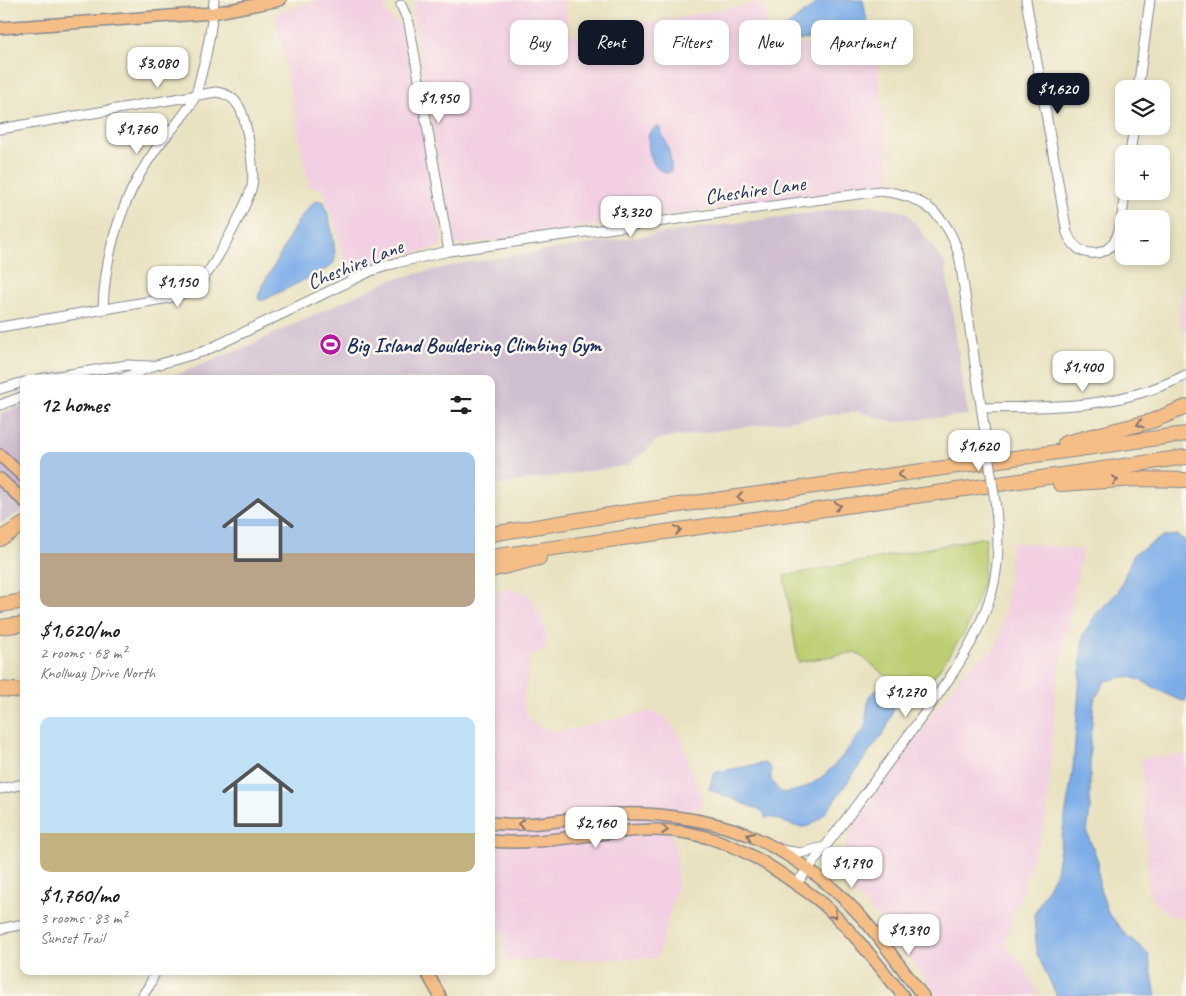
<!DOCTYPE html>
<meta charset="utf-8">
<style>
body{margin:0;font-family:Caveat,sans-serif;background:#f6f6f6;color:#202124;height:100vh;display:flex;flex-direction:column;font-size:19px;white-space:nowrap}
*{box-sizing:border-box;margin:0}
p{font-size:16px;color:#757577}
.icon{flex:none;width:28px;height:28px;fill:none;stroke:currentColor;stroke-width:2;stroke-linecap:round;stroke-linejoin:round}
.map{position:relative;flex:1;overflow:hidden}
.sheet{position:absolute;left:20px;top:375px;width:475px;height:600px;display:flex;flex-direction:column;background:#fff;border-radius:10px;box-shadow:0 2px 8px #0003}
.sheet>*{flex:none}
.hud{position:absolute;left:510px;top:20px;width:475px;height:45px;display:flex;gap:10px}
.fabs{position:absolute;left:1115px;top:80px;display:grid;gap:10px}
.fabs a{display:grid;place-items:center;width:55px;height:55px;border-radius:10px;background:#fff;box-shadow:0 2px 8px #0003;font-size:25px}
.price{position:absolute;translate:-50% -42px;padding:0 11px;border-radius:10px;background:#fff;color:#222;font-size:16px;line-height:32px;filter:drop-shadow(0 1px 2px #0008)}
.price::after{content:'';position:absolute;left:50%;top:30px;width:15px;height:11px;margin-left:-8px;background:inherit;clip-path:polygon(0 0,100% 0,50% 100%)}
.price.on{background:#111827;color:#fff}
ul{padding:0;list-style:none}
li{display:grid;align-content:center;gap:10px;height:265px;padding:0 20px}
li span{display:grid;place-items:center;height:155px;border-radius:10px;color:#555}
li>.icon{margin-inline-start:auto}
span .icon{width:90px;height:90px;fill:#fffc;stroke-width:1}
li b{font-size:21px}
h2{display:flex;justify-content:space-between;align-items:center;height:60px;padding:0 20px;font-size:21px}
.chip{padding:0 18px;border-radius:10px;background:#fff;box-shadow:0 2px 8px #0003;font-size:18px;line-height:45px}
.chip.on{background:#111827;color:#fff}
.map>svg:first-child{display:block}
.built{fill:#f2cfe2}
.industrial{fill:#cfbdd0}
.green{fill:#bcce71;stroke:#6c7e68}
.water{fill:#7dade8;stroke:#4c6ea3}
.lines{fill:none;stroke-linecap:round;stroke-linejoin:round}
.minor-casing{stroke:#828890;stroke-width:11}
.major-casing{stroke:#828890;stroke-width:14}
.highway-casing{stroke:#828890;stroke-width:16}
.minor{stroke:#fff;stroke-width:9}
.major{stroke:#f6be87;stroke-width:11}
.highway{stroke:#f6be87;stroke-width:14}
.minor-bridge-casing{stroke:#828890;stroke-width:11;stroke-linecap:butt}
.minor-bridge{stroke:#fff;stroke-width:9}
.oneway{stroke:#7e6f70}
.labels{text-anchor:middle;stroke-width:5;stroke-linejoin:round;paint-order:stroke}
.street-label{font-size:21px;fill:#1b2f5e;stroke:#fbf7ec}
.poi-label{font-size:21px;font-weight:bold;fill:#1b2f5e;stroke:#fbf7ec;text-anchor:start}
</style>
<div class="map">
<svg width="1186" height="996" viewBox="0 0 1186 996">
<rect width="100%" height="100%" fill="#fbf7ec"/>
<filter id="ink" filterUnits="userSpaceOnUse"><feTurbulence type="fractalNoise" baseFrequency=".02" numOctaves="2"/><feDisplacementMap in="SourceGraphic" scale="10" xChannelSelector="R" yChannelSelector="G"/><feConvolveMatrix kernelMatrix="1 2 1 2 8 2 1 2 1" color-interpolation-filters="sRGB"/></filter>
<filter id="wash" filterUnits="userSpaceOnUse"><feTurbulence type="fractalNoise" baseFrequency=".0096" numOctaves="4" result="noise"/><feDisplacementMap in="SourceGraphic" scale="20" xChannelSelector="R" yChannelSelector="G"/><feGaussianBlur stdDeviation="1.12" result="paint"/><feColorMatrix in="noise" values="0 0 0 0 0 0 0 0 0 0 0 0 0 0 0 0 0 1.4 0 .05"/><feComposite in="paint" operator="in"/></filter>
<g filter="url(#wash)">
<rect width="100%" height="100%" fill="#e9e2c1"/>
<path class="built" d="M 318,0 L 385,0 L 385,10 L 390,17 L 402,27 L 442,242 L 439,247 L 393,258 L 350,274 L 323,188 L 309,187 L 275,14 Z
M 415,0 L 564,0 L 571,36 L 764,2 L 773,49 L 874,35 L 891,183 L 461,245 L 456,244 L 453,239 L 413,16 Z
M 1186,268 L 1186,334 L 1178,320 Z
M 1012,542 L 1082,550 L 1056,689 L 1046,820 L 1004,944 L 1021,961 L 1039,995 L 939,996 L 886,928 L 850,887 L 842,874 L 841,859 L 853,827 L 962,674 L 977,660 L 990,653 L 998,643 L 1006,606 Z
M 508,589 L 522,591 L 530,596 L 534,602 L 546,631 L 547,640 L 546,646 L 543,651 L 530,656 L 524,696 L 525,710 L 532,722 L 540,728 L 551,731 L 570,730 L 649,711 L 663,716 L 673,726 L 682,739 L 690,768 L 700,791 L 703,807 L 680,810 L 666,807 L 677,857 L 677,888 L 657,958 L 505,961 L 503,931 L 491,931 L 491,594 Z
M 1186,755 L 1186,917 L 1172,916 L 1160,908 L 1149,894 L 1141,758 Z"/>
<path class="industrial" d="M 871,205 L 906,212 L 945,263 L 968,415 L 892,422 L 858,411 L 658,439 L 629,465 L 491,486 L 491,379 L 155,379 L 178,374 L 241,349 L 390,280 L 459,264 L 684,230 Z
M 24,405 L 24,509 L 0,524 L 0,414 Z"/>
<path class="green" d="M 986,537 L 983,583 L 966,630 L 917,701 L 856,652 L 798,662 L 784,576 Z"/>
<path class="water" d="M 821,0 L 863,0 L 868,26 L 867,30 L 784,43 L 780,37 L 782,30 Z
M 656,127 L 659,127 L 661,131 C 666,142 673,159 671,171 L 668,173 C 650,170 647,148 649,133 Z
M 316,200 L 324,202 C 328,212 338,253 334,262 C 332,265 330,266 328,268 L 264,300 L 259,300 L 258,298 C 261,284 271,272 278,259 C 290,237 296,218 316,200 Z
M 1176,535 L 1186,541 L 1186,566 L 1181,586 L 1186,591 L 1186,701 C 1172,701 1146,679 1128,677 C 1122,676 1112,680 1105,681 L 1094,701 L 1090,745 L 1090,808 L 1087,833 L 1098,861 L 1099,885 L 1108,913 L 1126,935 L 1148,953 L 1156,996 L 1057,996 L 1037,954 L 1034,915 L 1056,872 L 1073,769 L 1083,635 L 1097,613 L 1118,592 L 1134,554 L 1162,537 Z
M 878,689 L 891,691 L 893,695 L 894,708 L 886,729 L 826,812 C 804,837 797,825 770,817 L 765,818 L 764,812 L 709,789 L 713,775 L 716,772 L 765,763 L 771,768 L 771,780 L 779,791 C 785,794 791,792 798,790 C 826,781 843,755 861,733 L 865,727 L 869,696 Z"/>
</g>
<g filter="url(#ink)">
<g class="lines">
<defs>
<path id="minor" d="M 1026,0 L 1067,233 C 1071,243 1079,252 1090,253 C 1123,256 1122,213 1125,191
M 401,5 L 409,23 L 449,251
M 1138,89 L 1150,0
M 0,129 L 216,92 C 225,93 233,97 238,105 C 247,118 255,171 252,186 C 247,205 213,270 199,283 C 191,291 180,295 169,298 L 0,327
M 1130,154 L 1134,126
M 103,309 C 105,250 122,197 156,149 C 169,131 185,117 195,97 C 198,90 199,82 201,75 C 208,50 212,26 214,0
M 39,379 L 127,365 L 150,366
M 121,379 L 153,366 L 205,351 L 371,271 L 396,263 L 449,251 L 880,191 C 924,195 950,217 960,260 L 986,440
M 0,389 L 24,382
M 0,405 L 24,396
M 981,408 C 1055,407 1118,409 1186,375
M 0,789 L 24,784
M 782,850 L 800,853 L 825,847
M 796,884 C 833,838 867,791 902,744 C 936,697 976,649 992,591 C 1000,562 999,531 995,501
M 0,929 L 24,924
M 142,996 L 149,986 L 156,971"/>
<path id="major" d="M 0,28 L 213,13 L 280,0
M 0,455 L 24,477
M 0,479 L 24,501
M 491,823 C 535,828 577,816 620,814 C 659,812 718,821 753,837 C 789,853 825,879 852,907 C 879,934 899,966 923,996
M 491,841 C 546,846 599,830 654,830 C 708,830 750,851 793,882 C 803,889 814,896 823,904 C 853,932 878,964 903,996
M 426,971 L 440,996"/>
<path id="highway" d="M 1065,443 L 1152,421 L 1186,407
M 1060,484 L 1137,479 L 1186,480
M 491,534 L 622,513 L 1186,434
M 0,539 L 24,524
M 491,557 C 723,523 954,491 1186,457
M 491,570 L 539,558
M 0,605 L 24,601
M 0,627 L 24,624
M 0,689 L 24,691"/>
</defs>
<use href="#minor" class="minor-casing"/>
<use href="#major" class="major-casing"/>
<use href="#highway" class="highway-casing"/>
<use href="#minor" class="minor"/>
<use href="#major" class="major"/>
<use href="#highway" class="highway"/>
<defs>
<path id="minor-bridge" d="M 986,440 L 995,501"/>
</defs>
<use href="#minor-bridge" class="minor-bridge-casing"/>
<use href="#minor-bridge" class="minor-bridge"/>
</g>
<defs><path id="oneway-chevron" d="M-2-3.5L2.5 0L-2 3.5" fill="none" stroke-width="1.6" stroke-linecap="round" stroke-linejoin="round" transform="scale(1.25)"/></defs>
<g class="oneway">
<use href="#oneway-chevron" transform="translate(1140 424) rotate(164)"/>
<use href="#oneway-chevron" transform="translate(901 475) rotate(172)"/>
<use href="#oneway-chevron" transform="translate(1115 480) rotate(-4)"/>
<use href="#oneway-chevron" transform="translate(740 497) rotate(172)"/>
<use href="#oneway-chevron" transform="translate(838 506) rotate(-8)"/>
<use href="#oneway-chevron" transform="translate(678 530) rotate(-9)"/>
<use href="#oneway-chevron" transform="translate(521 824) rotate(180)"/>
<use href="#oneway-chevron" transform="translate(665 830) rotate(4)"/>
<use href="#oneway-chevron" transform="translate(750 836) rotate(-156)"/>
<use href="#oneway-chevron" transform="translate(834 915) rotate(45)"/>
</g>
</g>
<defs>
<symbol id="stadium-disc" viewBox="-11 -11 22 22"><circle r="9.5" fill="#b5179e" stroke="#fbf7ec"/><path d="M0-5a6.5 5 0 1 0 0 10a6.5 5 0 1 0 0-10ZM-3.5-1.8h7v3.6h-7Z" fill="#fff"/></symbol>
</defs>
<g fill-rule="evenodd">
<use href="#stadium-disc" x="318" y="332" width="25" height="25"/>
</g>
<g class="labels">
<g class="street-label">
<text transform="translate(755 190) rotate(-8)" y="7">Cheshire Lane</text>
<text transform="translate(355 264) rotate(-22)" y="7">Cheshire Lane</text>
</g>
<g class="poi-label">
<text x="346" y="352">Big Island Bouldering Climbing Gym</text>
</g>
</g>
</svg>
<div class="fabs">
<a><svg class="icon" aria-label="layers" viewBox="0 0 24 24"><path d="M12 4l9 5-9 5-9-5zM3 14l9 5 9-5"/></svg></a>
<a>+</a>
<a>−</a>
</div>
<b class="price" style="left:158px;top:89px">$3,080</b>
<b class="price on" style="left:1058px;top:115px">$1,620</b>
<b class="price" style="left:439px;top:124px">$1,950</b>
<b class="price" style="left:137px;top:155px">$1,760</b>
<b class="price" style="left:631px;top:238px">$3,320</b>
<b class="price" style="left:178px;top:308px">$1,150</b>
<b class="price" style="left:1083px;top:393px">$1,400</b>
<b class="price" style="left:979px;top:472px">$1,620</b>
<b class="price" style="left:906px;top:718px">$1,270</b>
<b class="price" style="left:596px;top:849px">$2,160</b>
<b class="price" style="left:852px;top:889px">$1,790</b>
<b class="price" style="left:909px;top:956px">$1,390</b>
<div class="hud">
<a class="chip">Buy</a>
<a class="chip on">Rent</a>
<a class="chip">Filters</a>
<a class="chip">New</a>
<a class="chip">Apartment</a>
</div>
<section class="sheet">
<h2>12 homes<svg class="icon" aria-label="filters" viewBox="0 0 24 24"><path d="M4 7h16M4 17h16"/><circle cx="9" cy="7" r="2"/><circle cx="15" cy="17" r="2"/></svg></h2>
<ul>
<li><span style="background:linear-gradient(#a9c7e8 65%,#b9a48a 0)"><svg class="icon" aria-label="home" viewBox="0 0 24 24"><path d="M3 11l9-7 9 7M6 9v11h12V9"/></svg></span><div><b>$1,620/mo</b><p>2 rooms · 68 m²</p><p>Knollway Drive North</p></div></li>
<li><span style="background:linear-gradient(#bfe0f5 75%,#c2b280 0)"><svg class="icon" aria-label="home" viewBox="0 0 24 24"><path d="M3 11l9-7 9 7M6 9v11h12V9"/></svg></span><div><b>$1,760/mo</b><p>3 rooms · 83 m²</p><p>Sunset Trail</p></div></li>
</ul>
</section>
</div>
